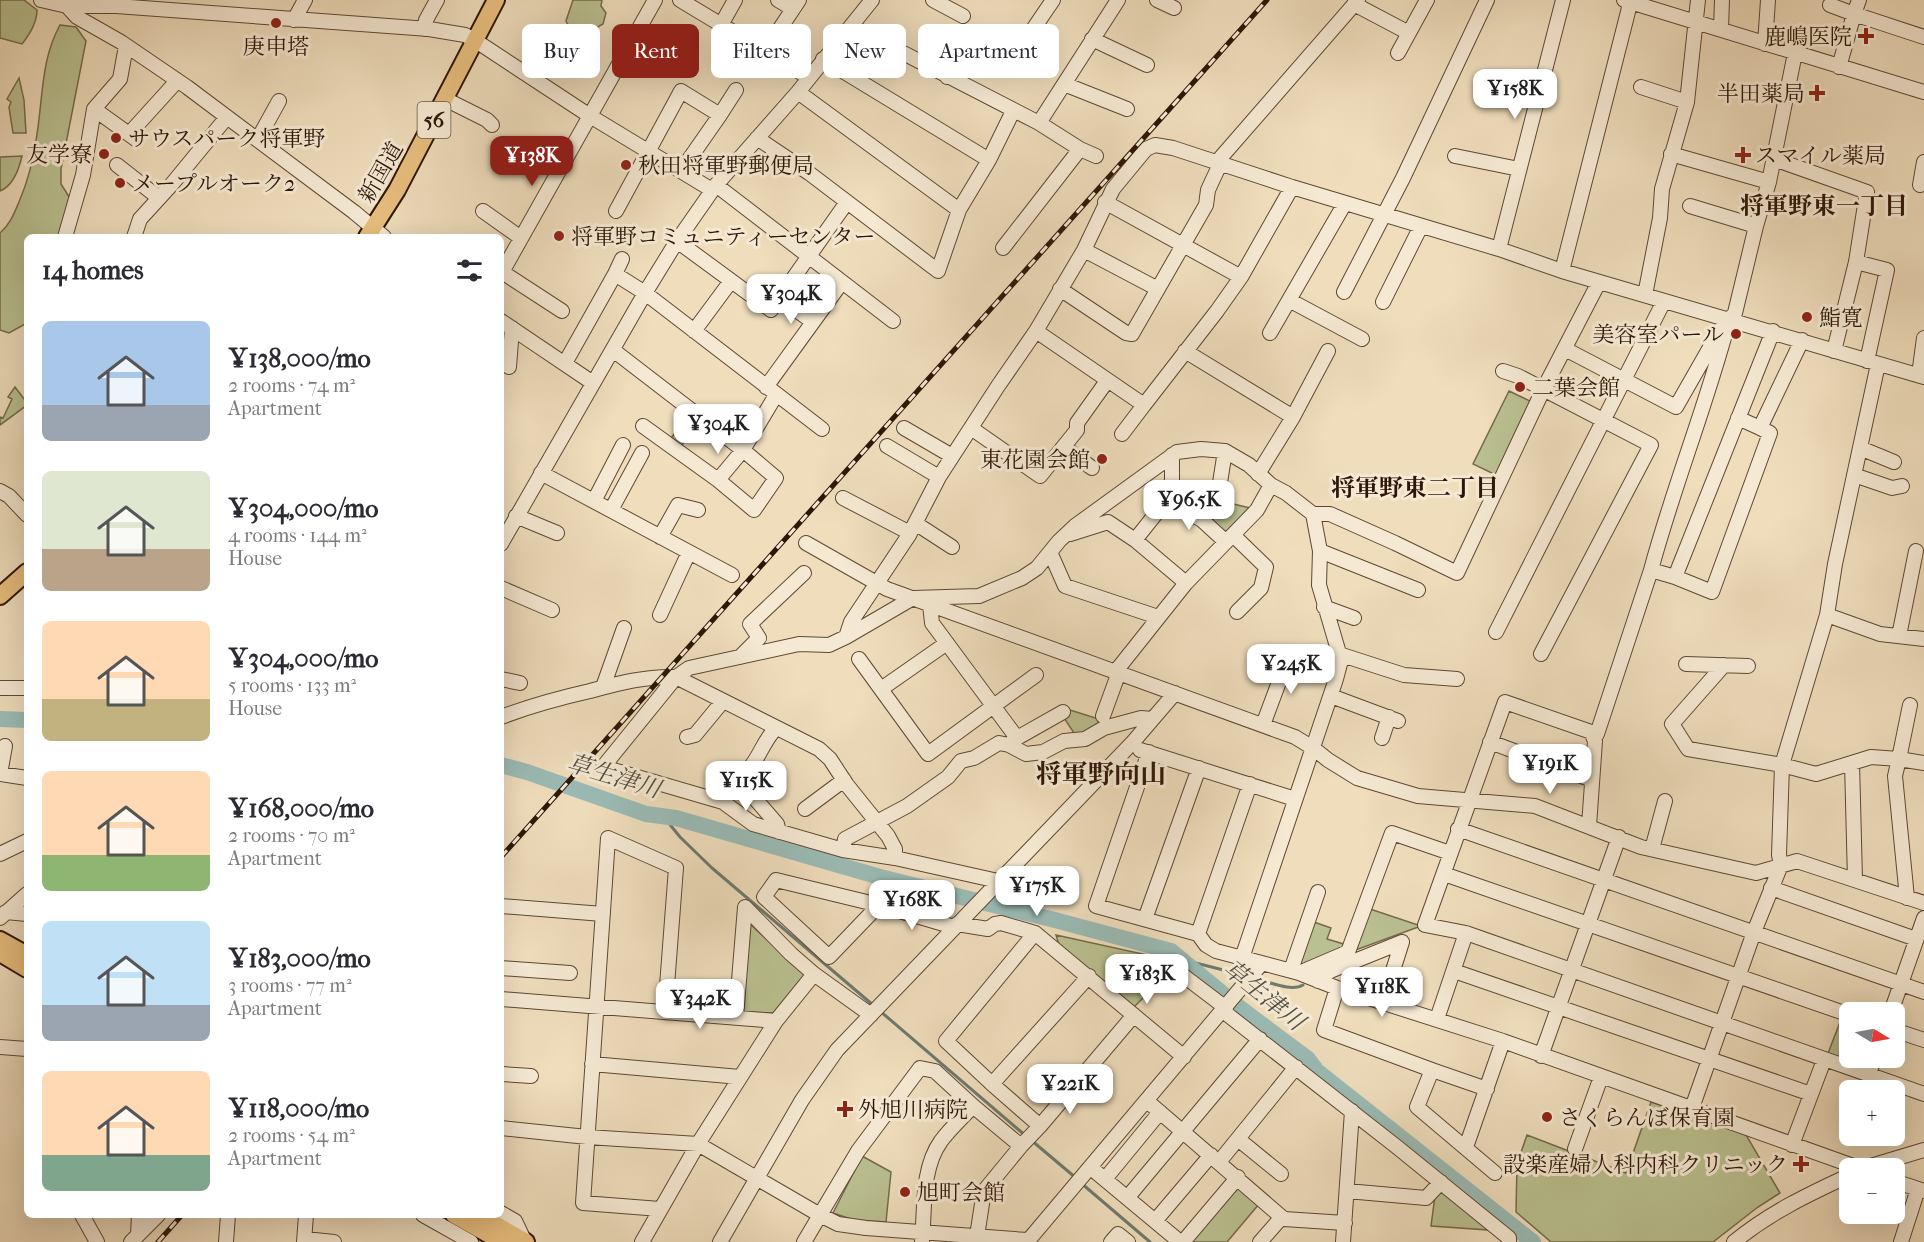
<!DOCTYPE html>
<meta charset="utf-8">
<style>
body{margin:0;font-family:"IM FELL French Canon","Noto Serif JP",serif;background:#f2f2f3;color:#2b2b33;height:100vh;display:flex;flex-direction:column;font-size:22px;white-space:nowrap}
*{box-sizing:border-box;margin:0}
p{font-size:20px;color:#7c7c81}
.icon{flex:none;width:33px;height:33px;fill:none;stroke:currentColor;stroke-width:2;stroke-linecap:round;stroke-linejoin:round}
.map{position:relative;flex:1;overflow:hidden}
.sheet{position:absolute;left:24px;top:234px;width:480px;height:984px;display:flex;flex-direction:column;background:#fff;border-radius:9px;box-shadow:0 6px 24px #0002}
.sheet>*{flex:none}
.hud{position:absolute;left:522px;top:24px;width:570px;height:54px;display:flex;gap:12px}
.needle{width:39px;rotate:100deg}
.controls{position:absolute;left:1839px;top:1002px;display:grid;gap:12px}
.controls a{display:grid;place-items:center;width:66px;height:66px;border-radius:9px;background:#fff;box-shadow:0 6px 24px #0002;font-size:30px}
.price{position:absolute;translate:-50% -51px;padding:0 14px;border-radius:12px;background:#fff;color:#222;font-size:20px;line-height:39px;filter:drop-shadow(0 2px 3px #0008)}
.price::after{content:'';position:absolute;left:50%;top:36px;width:18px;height:14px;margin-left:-9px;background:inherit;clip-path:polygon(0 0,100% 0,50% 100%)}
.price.selected{background:#8f2418;color:#fff}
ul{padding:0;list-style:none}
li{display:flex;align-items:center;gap:18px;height:150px;padding:0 18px}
li span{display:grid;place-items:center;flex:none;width:168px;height:120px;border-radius:9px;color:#555}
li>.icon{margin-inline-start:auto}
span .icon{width:72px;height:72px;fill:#fffc;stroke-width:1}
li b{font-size:26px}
h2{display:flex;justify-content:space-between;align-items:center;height:72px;padding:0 18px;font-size:26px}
.chip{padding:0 21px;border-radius:9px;background:#fff;box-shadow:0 6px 24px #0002;font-size:21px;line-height:54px}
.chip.selected{background:#8f2418;color:#fff}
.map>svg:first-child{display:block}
.green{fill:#bac090;stroke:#746b4c;stroke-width:1.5}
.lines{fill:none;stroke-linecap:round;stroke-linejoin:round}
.stream{stroke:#6e796f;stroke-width:3}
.river{stroke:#9abbb5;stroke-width:16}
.minor-casing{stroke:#5e4834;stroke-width:16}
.major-casing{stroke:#2d1607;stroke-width:20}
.minor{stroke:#f5e9d3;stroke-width:14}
.major{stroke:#e8be7e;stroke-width:16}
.rail-casing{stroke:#2d1607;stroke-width:5}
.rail{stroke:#f5e9d3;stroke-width:3;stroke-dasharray:9;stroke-linecap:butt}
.poi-dot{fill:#8f2418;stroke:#f5e9d3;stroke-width:2}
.labels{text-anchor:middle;stroke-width:6;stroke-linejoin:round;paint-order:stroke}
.shield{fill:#f5e9d3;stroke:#695544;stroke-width:1.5}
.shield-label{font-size:21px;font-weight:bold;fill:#2d1607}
.poi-label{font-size:22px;fill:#2d1607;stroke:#f5e9d3;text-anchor:start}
.street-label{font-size:22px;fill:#2d1607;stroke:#f5e9d3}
.neighbourhood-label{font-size:24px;font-weight:bold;fill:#2d1607;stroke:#f5e9d3}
.water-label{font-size:24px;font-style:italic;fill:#535044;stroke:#f5e9d3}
.quarter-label{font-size:26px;font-weight:bold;fill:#2d1607;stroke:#f5e9d3}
</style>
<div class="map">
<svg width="1924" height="1242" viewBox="0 0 1924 1242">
<rect width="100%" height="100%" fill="#efddbc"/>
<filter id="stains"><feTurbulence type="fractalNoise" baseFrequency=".00333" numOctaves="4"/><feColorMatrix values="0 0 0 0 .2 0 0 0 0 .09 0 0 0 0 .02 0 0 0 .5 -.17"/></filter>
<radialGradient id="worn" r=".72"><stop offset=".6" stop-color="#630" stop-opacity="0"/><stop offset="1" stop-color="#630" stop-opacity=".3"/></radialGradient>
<path class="green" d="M 0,0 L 24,0 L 37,10 C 37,23 30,34 22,44 L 0,38 Z
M 573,0 L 602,0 L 601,6 L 606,13 L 603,24 L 596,28 L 589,26 L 583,32 L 569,27 L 566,21 Z
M 60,25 L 76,27 L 86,41 L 61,169 L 61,184 L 71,200 L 67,219 L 58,237 L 27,237 L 27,323 L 9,333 L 0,330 L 0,233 C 10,224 14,214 19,202 C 28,181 34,157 37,134 C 43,97 41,59 60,25 Z
M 19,78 L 24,100 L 26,133 L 13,133 L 9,107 L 11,102 L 7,99 Z
M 22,156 C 19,169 13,186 0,191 L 0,157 Z
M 15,387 L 24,399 L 27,397 L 27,405 L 0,425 L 0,417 L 3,418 L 12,399 L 8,397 Z
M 1509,391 L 1534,403 L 1498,476 L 1473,464 Z
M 690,415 L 700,423 L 681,446 L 671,438 Z
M 1225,502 L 1250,508 L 1224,535 L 1212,521 Z
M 1070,710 L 1102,720 L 1083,736 L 1076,736 L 1062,715 Z
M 1370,909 L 1421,926 L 1353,951 Z
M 1311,921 L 1331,928 L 1327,939 L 1347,945 L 1302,966 L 1298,960 Z
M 750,924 L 805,974 L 773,1013 L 743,1012 Z
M 1056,935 L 1170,960 L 1169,972 L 1134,1007 L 1059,945 Z
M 1842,1017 L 1849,1019 L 1850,1058 L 1870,1058 L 1867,1067 L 1827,1056 Z
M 1651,1102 L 1745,1133 L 1780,1193 L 1758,1207 L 1713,1242 L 1551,1242 L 1516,1212 L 1517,1164 L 1527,1135 L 1626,1173 Z
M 862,1156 L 891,1172 L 886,1222 L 854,1220 L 833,1213 Z
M 1234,1187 L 1239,1187 L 1259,1204 L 1227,1242 L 1189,1242 Z
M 1443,1189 L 1489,1230 L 1431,1226 L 1435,1196 Z"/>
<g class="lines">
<path class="stream" d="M 663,816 L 680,837 L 712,868 L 873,1005
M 1180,959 L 1247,976
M 1256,979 C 1270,982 1291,992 1303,985
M 880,1011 L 1026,1136
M 1031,1140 L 1076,1178
M 1081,1183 L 1150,1242"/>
<path class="river" d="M 0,719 L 27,720
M 501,765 L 527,772 L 646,814 L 676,818 L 880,877 L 1051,919 L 1171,951 L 1240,1008 L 1308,1059 L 1317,1071 L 1533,1242"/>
<defs>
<path id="minor" d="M 41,0 L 67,6 L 116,6 L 429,29 L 465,35 L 476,41 L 590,116 L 712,190
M 680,0 L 808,77
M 778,0 L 793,9
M 933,0 L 963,16
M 1157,0 L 1174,8
M 1624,0 L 1924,92
M 1354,4 L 1409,33
M 1830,5 L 1854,14 L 1859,0
M 67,6 L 77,17 L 121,42 L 187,87 L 354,212 L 384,237
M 294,20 L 305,0
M 721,25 L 735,0
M 851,26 L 1039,123 L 1080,149 L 1096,156
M 424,29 L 426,20 L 437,0
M 1721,30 L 1722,0
M 1092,39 L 1147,65
M 1765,44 L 1768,0
M 1021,47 L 1053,0
M 765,51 L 799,0
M 1398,53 L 1427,0
M 823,59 L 989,160
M 1839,67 L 1854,14 L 1924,37
M 947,77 L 963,54
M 1064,84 L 1127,109
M 1641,87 L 1687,102 L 1698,0
M 798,92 L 959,210
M 445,99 L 487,120 L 492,125
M 94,109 L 137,140
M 720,115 L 736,90
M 1039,123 L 1118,0
M 129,134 L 177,81
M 757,138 L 809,173 L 938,271 L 959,210 L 989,160 L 1013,111
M 258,139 L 279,101
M 1671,154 L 1769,182
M 1455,156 L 1519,169
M 1774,159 L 1867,192 L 1856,262
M 1216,163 L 1358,0
M 117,165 L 159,198
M 716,185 L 893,321
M 1920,185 L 1924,162
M 1105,202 L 1241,277
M 1690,206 L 1756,226
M 483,211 L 521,238
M 616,211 L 681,91 L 720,115 L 681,171
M 65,237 L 83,175 L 94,109 L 120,79 L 126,46
M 134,237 L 140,219 L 172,184 L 227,117
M 677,241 L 771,310 L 847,202
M 1003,248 L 1080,149
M 1499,249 L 1563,0
M 1084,250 L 1158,289
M 1562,271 L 1631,0
M 502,272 L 562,311
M 501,274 L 655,0
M 615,274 L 622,259
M 791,282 L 824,307
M 1060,289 L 1126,333 L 1132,334 L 1206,205 L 1208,190 L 1220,164
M 1344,292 L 1403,178 L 1487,0
M 1645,295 L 1660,218 L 1662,189 L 1687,102
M 780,298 L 813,322
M 1289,300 L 1362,339
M 1383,302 L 1421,226
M 501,321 L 593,383
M 694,331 L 731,281
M 1036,331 L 1144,405 L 1217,311 L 1241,277 L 1292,187
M 1773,331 L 1675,577 L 1651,570 L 1597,734 L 1505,702 L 1425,925 L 1466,933 L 1924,1094
M 1270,333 L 1345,203
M 1565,349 L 1676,407 L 1720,330 L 1735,313 L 1756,226 L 1769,182 L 1795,53
M 613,350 L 743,450 L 776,478 L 754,510 L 718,480
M 1185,351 L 1293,417 L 1258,474
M 1834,351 L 1856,262 L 1887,270 L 1867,361
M 565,363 L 615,274 L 645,293 L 822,429
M 509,367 L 512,328
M 1503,371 L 1518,376 L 1651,445 L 1541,654
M 1919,375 L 1924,338
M 766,387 L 842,282
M 1293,417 L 1328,351
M 1738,418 L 1760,428 L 1802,340
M 643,426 L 718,480 L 743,450 L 776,395
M 904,428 L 952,456
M 971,428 L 1040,476 L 1077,430 L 1077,423 L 1107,381
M 1122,434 L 1144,405
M 887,446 L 939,477
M 1064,447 L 1092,468
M 1860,448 L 1894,462
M 541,473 L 732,575
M 1854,475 L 1892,488 L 1902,486
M 1219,489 L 1225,451
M 0,491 L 9,496 L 27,515
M 843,498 L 910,533
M 594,501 L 623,445
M 1166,501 L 1202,520 L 1226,542
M 611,510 L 642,453
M 1313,514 L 1330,514 L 1395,543 L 1457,573 L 1543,390 L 1599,282
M 516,516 L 557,533
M 915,523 L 952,547
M 1070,534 L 1108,522 L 1135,540 L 1186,583
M 1233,535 L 1266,567 L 1261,588 L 1237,612
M 660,537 L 678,505 L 698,510
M 1135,540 L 1166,501 L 1172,480 L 1172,455
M 806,543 L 887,589 L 1295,737 L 1313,748 L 1328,760 L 1357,778 L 1418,796 L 1535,806 L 1641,847 L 1756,873 L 1797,861 L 1924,903
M 501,544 L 645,293 L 677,241 L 716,185 L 798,92 L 872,0
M 1320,551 L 1418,590
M 1050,552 L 1065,586 L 1158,617
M 1651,570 C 1673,488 1705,409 1727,327
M 1675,577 L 1712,592 L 1770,433 L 1760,428
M 501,588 L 552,610
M 930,604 L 932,623 L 1017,738 L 1063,712
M 1324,607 L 1354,618
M 660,615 L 689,552
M 1827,615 L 1880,634 L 1924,639
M 1496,632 L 1664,301
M 1899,636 L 1916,551
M 846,637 L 913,598 L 979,596 L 1022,578 L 1037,568 L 1059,541 L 1075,526 L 1177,452 L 1201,449 L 1225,451 L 1249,465 L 1271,485 L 1286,493 L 1313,514 L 1320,551 L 1319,585 L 1341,660 L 1336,679 L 1242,958
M 1339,654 L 1404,675 L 1457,679
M 740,657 L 759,638 L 750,624 L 804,573
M 859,659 L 928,754 L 1036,675
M 1686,664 L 1748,666
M 1724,665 L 1672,724 L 1688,749 L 1782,765 L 1816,774 L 1871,757 L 1899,759 L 1910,705
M 1116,671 L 1186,583 L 1257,510 L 1271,485
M 501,679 L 520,683
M 603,687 L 624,628
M 0,688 L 27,688
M 881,689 L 947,643
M 1331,696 L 1398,721
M 1103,716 L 1119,672
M 501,717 C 530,706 559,698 590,691 C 619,683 646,676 676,677 L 819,749 L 830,759 L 847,785 L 888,836 L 895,849 L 895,858 L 998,881
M 1263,725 L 1289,655
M 687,737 L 695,735 L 723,701
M 1382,738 L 1389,717
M 1490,742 L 1592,780
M 1009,745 L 1026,754 L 1043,752 L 1064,741 L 1085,739 L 1104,728 L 1141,718 L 1152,719
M 1140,750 L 1295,799
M 1149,752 L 1096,906 L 1198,934 L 1206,945 L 1216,951 L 1299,973 L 1337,988 L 1503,1041 L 1859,1168
M 1852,763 L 1855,880
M 0,774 L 5,746
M 0,774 L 27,778
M 739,780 L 777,824 L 779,832
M 719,800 C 731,791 743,778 752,765 C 761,753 765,739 776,728
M 805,809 L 844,780
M 1589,826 L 1595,741 L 1591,732
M 1458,829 L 1924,992
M 1652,849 L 1665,801
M 843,850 L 845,839 L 907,806 L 948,777 L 961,761 L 974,758 L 999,743 L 1009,745 L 1017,738
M 0,854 L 27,841
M 895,858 L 843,850 L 753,824 L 723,802 L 603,767 L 676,677 L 689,668 L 799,644 L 829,645 L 846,637 L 851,622 L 909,535 L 939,477 L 998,386 L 1036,331 L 1084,250 L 1113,189 L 1146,149 L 1155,145 L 1173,148 L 1292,187 L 1499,249 L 1562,271 L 1924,377
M 1444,874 L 1850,1015
M 1771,888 L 1916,939
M 1907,898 L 1895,776 L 1899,759 L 1924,763
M 879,905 L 829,957 L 764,897 L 776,880 L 879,905 L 954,927
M 501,906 L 603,914
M 6,912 L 27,914
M 0,918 L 27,894
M 1145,919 L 1199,768
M 957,924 L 988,929 L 995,924 L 1001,923 L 1035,933 L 1184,1057
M 1035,933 L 946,1041 L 992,1084 L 1089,976
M 1198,934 L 1250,784
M 1172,967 L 1226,1008
M 501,968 L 570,973
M 1291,970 L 1318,892
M 1454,971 L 1811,1094
M 1299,973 L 1348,952 L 1392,833 L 1450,853
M 1318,981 L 1330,971 L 1402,942
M 1337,988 L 1324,1030 L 1432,1070 L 1417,1107 L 1495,1173
M 501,999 L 776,1021
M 1383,1002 L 1402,942
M 1223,1011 L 1397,1147 L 1509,1238 L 1509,1242
M 1891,1012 L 1924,918
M 736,1017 L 745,907 L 791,954 L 814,974 L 871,1015
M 1437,1019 L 1466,933
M 1894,1030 L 1924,1040
M 0,1047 L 27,1049
M 1541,1056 L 1619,837
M 592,1064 L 740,1077
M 1432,1070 L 1487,1089
M 501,1074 L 531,1076
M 1868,1075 L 1875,1058
M 992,1084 L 1040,1126 L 1134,1015
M 1147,1101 L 1284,1219 L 1345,1223
M 973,1106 L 1021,1146 L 984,1191 L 977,1236
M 1692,1108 L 1754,932 L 1781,865 L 1779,855 L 1782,765 L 1827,615 L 1835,564 L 1878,364
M 501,1128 L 587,1137 L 698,1144 L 820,1215 L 838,1224 L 866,1228 L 1027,1240
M 1238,1139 L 1281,1174
M 1792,1145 L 1824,1060
M 1021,1146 L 1040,1126
M 1466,1147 L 1503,1041
M 1575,1149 L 1601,1077
M 1219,1162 L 1296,1067
M 1090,1167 L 1180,1242
M 1864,1168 L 1924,1150
M 1105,1179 L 1160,1112
M 1894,1181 L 1924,1191
M 1347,1191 L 1426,1198 L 1441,1182
M 1127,1198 L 1260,1039
M 660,1209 L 583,1203 L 608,838 L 676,868 L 665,1012
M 501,1213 L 515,1221 L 525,1242
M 82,1215 L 97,1242
M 423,1215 L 471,1242
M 1155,1221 L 1211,1155
M 138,1235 L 158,1215
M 305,1239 L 334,1242
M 131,1242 L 138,1235 L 139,1215
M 226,1242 L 228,1215
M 304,1242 L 306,1215
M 642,1242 L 698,1144 L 776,1021 L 814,974
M 720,1242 L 802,1100 L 837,1050 L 1133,742 L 1175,693
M 804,1242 L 858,1151 L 920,1068 L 935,1071 L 973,1106 C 962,1118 950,1129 941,1141 C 921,1169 925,1209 922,1242
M 1027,1242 L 1262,963
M 1111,1242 L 1118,1234 L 1128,1242
M 1183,1242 L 1238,1177
M 1260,1242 L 1282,1217
M 1343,1242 L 1352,1111
M 1734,1242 C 1769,1213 1809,1194 1850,1175
M 1901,1242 L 1918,1189"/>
<path id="major" d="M 367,237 L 397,190 L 496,0
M 0,596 L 27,572
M 0,940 L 27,955
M 0,953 L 27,969
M 454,1215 L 502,1242
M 479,1215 L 526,1242"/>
</defs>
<use href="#minor" class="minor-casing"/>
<use href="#major" class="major-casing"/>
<use href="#minor" class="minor"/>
<use href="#major" class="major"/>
<defs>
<path id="rail" d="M 501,857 L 1267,0
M 158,1242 L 182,1215"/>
</defs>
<use href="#rail" class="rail-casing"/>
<use href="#rail" class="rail"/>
</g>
<g class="poi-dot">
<circle cx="276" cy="23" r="6"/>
<path d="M1863 27h6v6h6v6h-6v6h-6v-6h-6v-6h6z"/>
<path d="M1814 84h6v6h6v6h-6v6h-6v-6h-6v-6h6z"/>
<circle cx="116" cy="138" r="6"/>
<circle cx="104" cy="154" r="6"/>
<path d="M1740 146h6v6h6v6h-6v6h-6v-6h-6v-6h6z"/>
<circle cx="626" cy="165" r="6"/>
<circle cx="120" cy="183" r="6"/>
<circle cx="559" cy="236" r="6"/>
<circle cx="1807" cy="317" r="6"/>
<circle cx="1736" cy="334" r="6"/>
<circle cx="1520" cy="387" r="6"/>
<circle cx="1102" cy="459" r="6"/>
<path d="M842 1100h6v6h6v6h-6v6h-6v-6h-6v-6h6z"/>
<circle cx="1547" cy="1117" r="6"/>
<path d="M1798 1155h6v6h6v6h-6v6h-6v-6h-6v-6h6z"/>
<circle cx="905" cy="1192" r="6"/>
</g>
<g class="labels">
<rect class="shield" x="417.5" y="102" width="33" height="36" rx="4.5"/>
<g class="shield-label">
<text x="434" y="127">56</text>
</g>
<g class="poi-label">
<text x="1852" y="44" text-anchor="end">鹿嶋医院</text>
<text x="276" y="54" text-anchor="middle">庚申塔</text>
<text x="1805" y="101" text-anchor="end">半田薬局</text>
<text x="128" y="146">サウスパーク将軍野</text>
<text x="92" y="162" text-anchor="end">友学寮</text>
<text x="1755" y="163">スマイル薬局</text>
<text x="638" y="173">秋田将軍野郵便局</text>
<text x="132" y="191">メープルオーク2</text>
<text x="571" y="244">将軍野コミュニティーセンター</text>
<text x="1819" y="325">鮨寛</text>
<text x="1724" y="342" text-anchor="end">美容室パール</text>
<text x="1532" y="395">二葉会館</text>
<text x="1090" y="467" text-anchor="end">東花園会館</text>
<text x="858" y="1117">外旭川病院</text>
<text x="1559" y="1125">さくらんぼ保育園</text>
<text x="1788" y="1172" text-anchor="end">設楽産婦人科内科クリニック</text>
<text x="917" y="1200">旭町会館</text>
</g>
<g class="street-label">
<text transform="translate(380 172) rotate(-60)" y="8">新国道</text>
</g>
<g class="neighbourhood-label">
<text x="1824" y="214">将軍野東一丁目</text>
<text x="1415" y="496">将軍野東二丁目</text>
</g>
<g class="water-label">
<text transform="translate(614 776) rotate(17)" y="8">草生津川</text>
<text transform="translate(1264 995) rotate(39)" y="8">草生津川</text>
</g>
<g class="quarter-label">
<text x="1101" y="783">将軍野向山</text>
</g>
</g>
<rect width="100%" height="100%" filter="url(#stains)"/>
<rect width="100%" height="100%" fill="url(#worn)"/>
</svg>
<div class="controls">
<a><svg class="needle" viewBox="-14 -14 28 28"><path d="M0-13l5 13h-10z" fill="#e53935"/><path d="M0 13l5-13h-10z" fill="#7c7c81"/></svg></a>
<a>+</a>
<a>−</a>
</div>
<b class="price" style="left:1515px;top:120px">¥158K</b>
<b class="price selected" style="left:532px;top:187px">¥138K</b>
<b class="price" style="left:791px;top:325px">¥304K</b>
<b class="price" style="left:718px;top:455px">¥304K</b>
<b class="price" style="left:1189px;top:531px">¥96.5K</b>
<b class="price" style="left:1291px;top:695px">¥245K</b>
<b class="price" style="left:1550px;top:795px">¥191K</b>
<b class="price" style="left:746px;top:812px">¥115K</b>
<b class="price" style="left:1037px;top:917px">¥175K</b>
<b class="price" style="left:912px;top:931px">¥168K</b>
<b class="price" style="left:1147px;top:1005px">¥183K</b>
<b class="price" style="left:1382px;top:1018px">¥118K</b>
<b class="price" style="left:700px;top:1030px">¥342K</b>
<b class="price" style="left:1070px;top:1115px">¥221K</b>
<div class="hud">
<a class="chip">Buy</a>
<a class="chip selected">Rent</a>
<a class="chip">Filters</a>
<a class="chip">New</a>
<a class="chip">Apartment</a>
</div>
<section class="sheet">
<h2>14 homes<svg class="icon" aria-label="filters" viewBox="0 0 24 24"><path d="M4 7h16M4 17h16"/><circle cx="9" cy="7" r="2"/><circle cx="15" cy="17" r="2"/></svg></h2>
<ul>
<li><span style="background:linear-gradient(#a9c7e8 70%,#9aa5b1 0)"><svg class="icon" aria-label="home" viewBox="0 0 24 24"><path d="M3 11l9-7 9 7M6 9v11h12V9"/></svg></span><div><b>¥138,000/mo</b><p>2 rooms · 74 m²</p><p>Apartment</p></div></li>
<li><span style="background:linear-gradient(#dfe7d0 65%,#b9a48a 0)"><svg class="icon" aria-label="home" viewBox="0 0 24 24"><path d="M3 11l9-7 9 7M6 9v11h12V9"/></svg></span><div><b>¥304,000/mo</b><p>4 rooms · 144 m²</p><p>House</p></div></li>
<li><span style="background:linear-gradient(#ffd9b3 65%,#c2b280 0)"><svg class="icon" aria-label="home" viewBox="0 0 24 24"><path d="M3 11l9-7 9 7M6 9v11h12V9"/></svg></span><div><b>¥304,000/mo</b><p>5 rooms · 133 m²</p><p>House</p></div></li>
<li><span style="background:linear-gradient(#ffd9b3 70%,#8fb573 0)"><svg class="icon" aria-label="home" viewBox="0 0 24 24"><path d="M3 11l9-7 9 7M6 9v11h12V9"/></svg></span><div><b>¥168,000/mo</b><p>2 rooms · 70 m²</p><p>Apartment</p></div></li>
<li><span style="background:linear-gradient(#bfe0f5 70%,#9aa5b1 0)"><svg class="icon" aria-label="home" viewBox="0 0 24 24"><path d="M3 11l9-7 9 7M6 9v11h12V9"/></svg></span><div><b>¥183,000/mo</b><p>3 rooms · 77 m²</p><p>Apartment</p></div></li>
<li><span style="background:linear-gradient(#ffd9b3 70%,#7fa58c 0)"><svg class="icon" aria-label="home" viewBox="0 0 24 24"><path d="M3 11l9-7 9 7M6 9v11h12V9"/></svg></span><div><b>¥118,000/mo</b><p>2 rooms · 54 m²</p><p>Apartment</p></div></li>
</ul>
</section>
</div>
